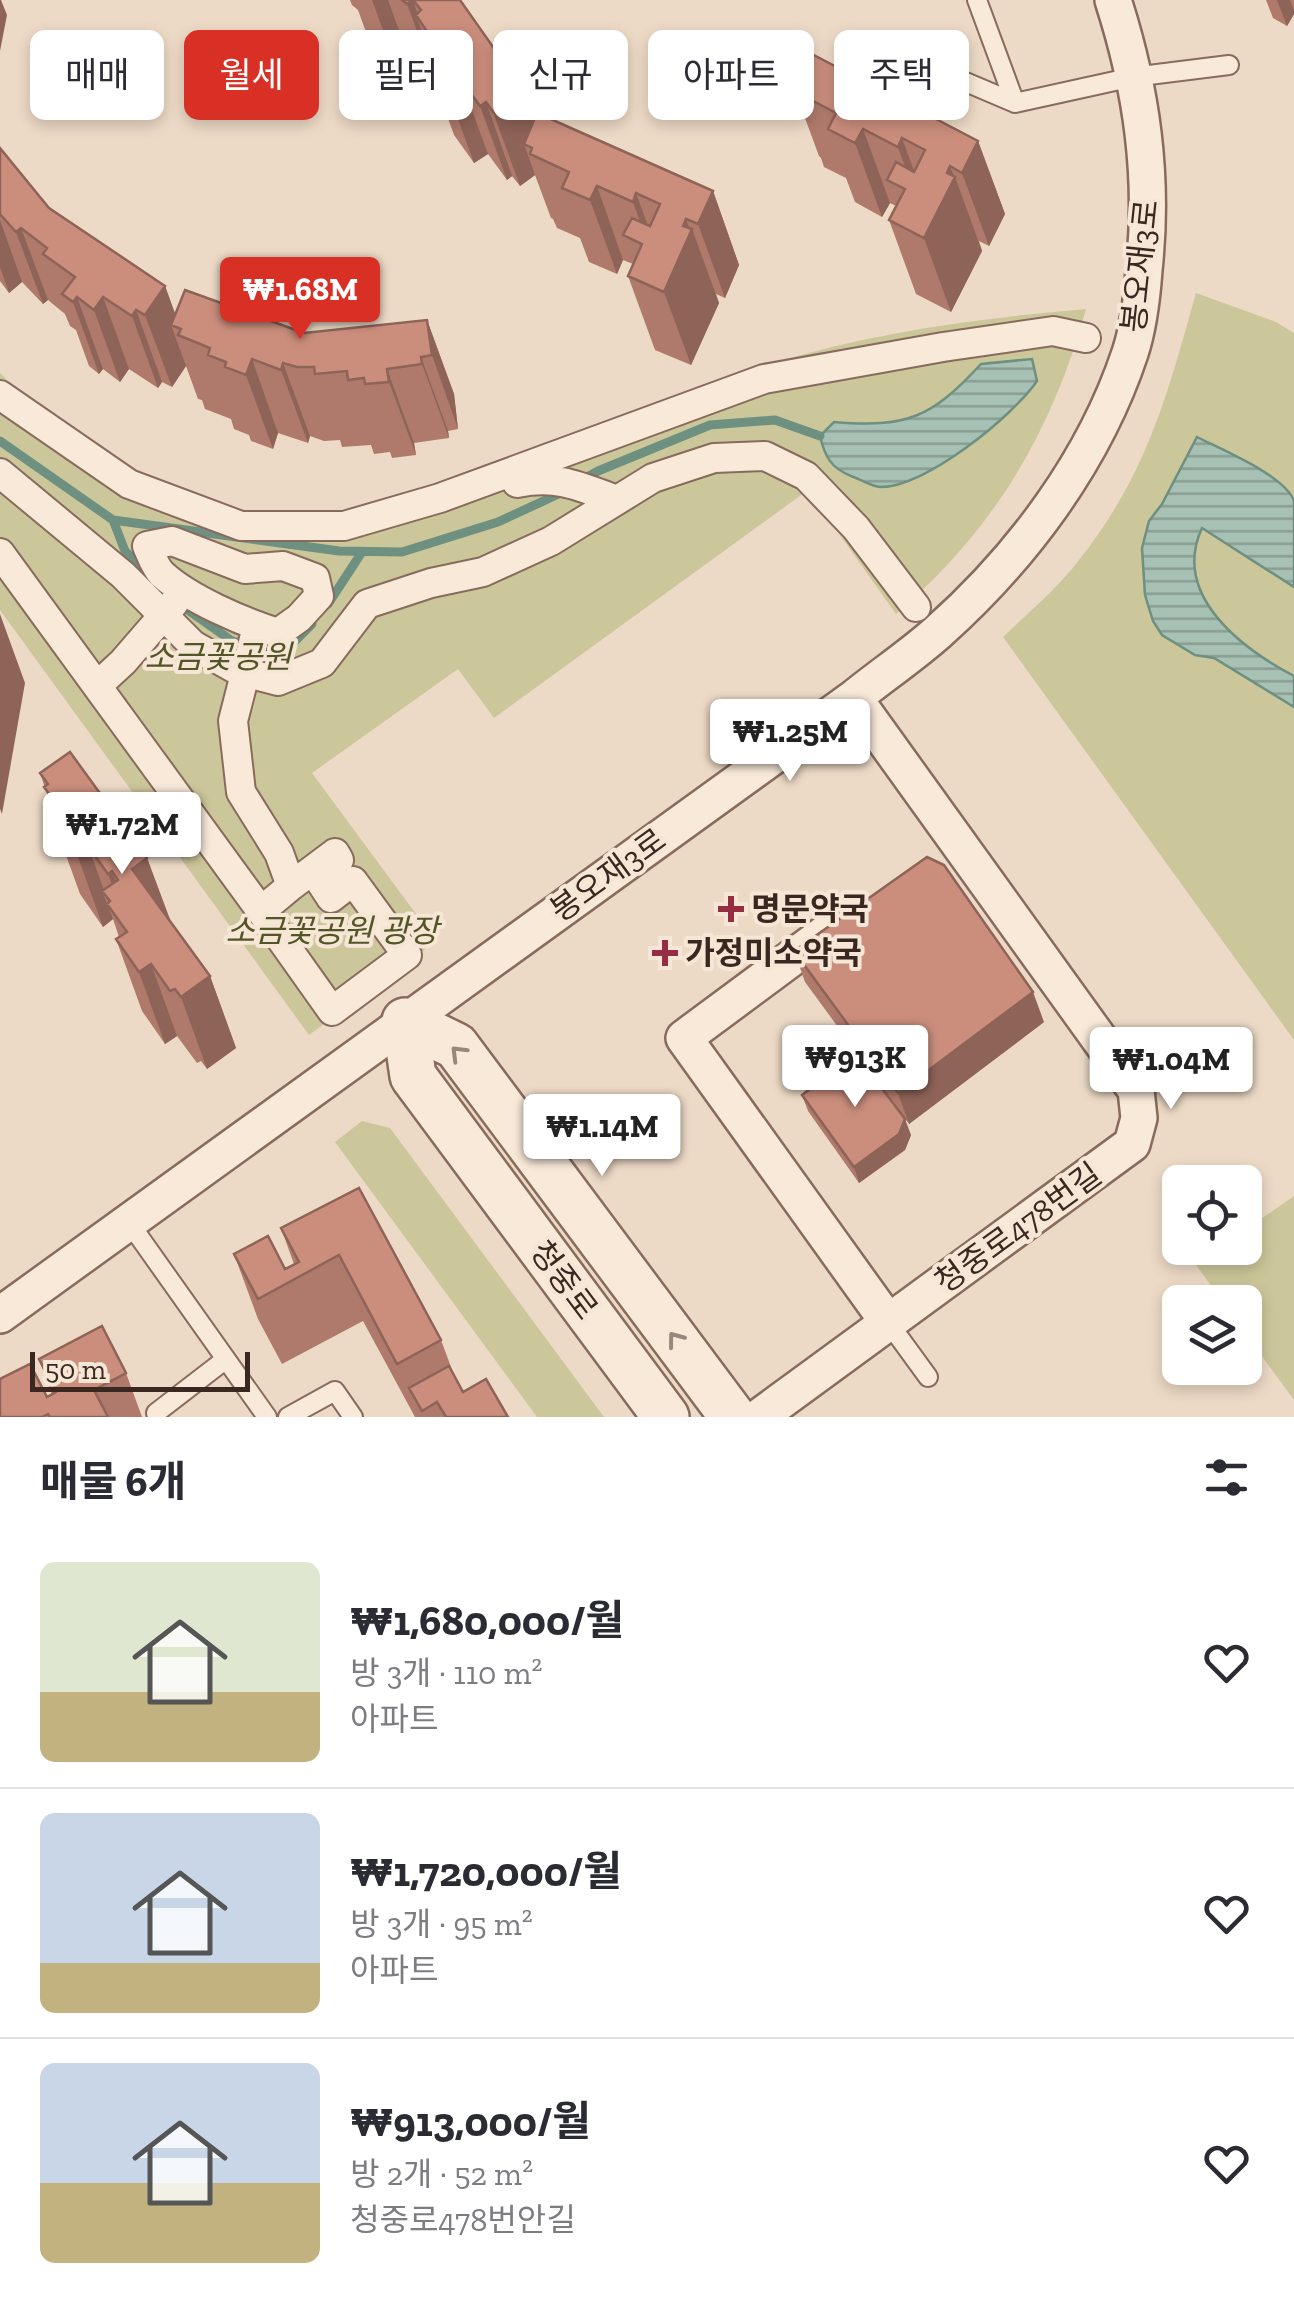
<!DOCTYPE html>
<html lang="ko">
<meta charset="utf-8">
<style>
body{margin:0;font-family:"Zilla Slab","Noto Sans KR",serif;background:#f7f7f7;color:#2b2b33;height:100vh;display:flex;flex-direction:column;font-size:38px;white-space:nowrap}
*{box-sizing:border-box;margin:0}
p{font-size:32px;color:#7c7c81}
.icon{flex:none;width:55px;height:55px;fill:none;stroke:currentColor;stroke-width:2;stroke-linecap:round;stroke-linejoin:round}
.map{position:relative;height:1417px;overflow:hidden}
.drawer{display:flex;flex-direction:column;background:#fff;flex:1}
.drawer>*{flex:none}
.banner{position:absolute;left:30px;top:30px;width:1235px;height:90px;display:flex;gap:20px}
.fabs{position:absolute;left:1162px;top:1165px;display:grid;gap:20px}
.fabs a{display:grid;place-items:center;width:100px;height:100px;border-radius:15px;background:#fff;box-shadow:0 5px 15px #0003;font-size:50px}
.scale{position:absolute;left:30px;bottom:25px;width:220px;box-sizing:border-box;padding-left:10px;border:5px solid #392720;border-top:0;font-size:28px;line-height:35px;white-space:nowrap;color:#392720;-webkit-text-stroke:8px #f5e6d6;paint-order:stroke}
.price{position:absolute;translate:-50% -85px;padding:0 22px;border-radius:10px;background:#fff;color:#222;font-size:32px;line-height:65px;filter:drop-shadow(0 2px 5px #0008)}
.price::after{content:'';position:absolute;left:50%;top:60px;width:30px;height:22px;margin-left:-15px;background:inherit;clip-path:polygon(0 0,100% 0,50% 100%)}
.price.on{background:#d93025;color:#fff}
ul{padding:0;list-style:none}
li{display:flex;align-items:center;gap:30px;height:250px;padding:0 40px}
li+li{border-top:2px solid #e1e1e2}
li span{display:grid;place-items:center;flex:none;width:280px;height:200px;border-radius:15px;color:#555}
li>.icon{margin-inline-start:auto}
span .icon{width:120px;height:120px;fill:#fffc;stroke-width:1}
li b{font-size:42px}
h2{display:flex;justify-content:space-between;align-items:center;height:120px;padding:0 40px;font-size:42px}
.pill{padding:0 35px;border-radius:15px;background:#fff;box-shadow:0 5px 15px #0003;font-size:35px;line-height:90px}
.pill.on{background:#d93025;color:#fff}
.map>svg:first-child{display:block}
.green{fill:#ccc79a}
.water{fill:url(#water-rules);stroke:#6e9080;stroke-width:2.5}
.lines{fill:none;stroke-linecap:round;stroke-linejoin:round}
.stream{stroke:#6e9080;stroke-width:9}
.service-casing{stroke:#886b5c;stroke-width:22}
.pedestrian-casing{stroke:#886b5c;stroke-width:32}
.minor-casing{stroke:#886b5c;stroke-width:40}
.tertiary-casing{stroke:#886b5c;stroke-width:50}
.service{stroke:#f8e9d9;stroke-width:18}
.pedestrian{stroke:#f8e9d9;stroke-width:28}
.minor{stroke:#f8e9d9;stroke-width:35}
.tertiary{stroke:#f8e9d9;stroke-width:45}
.wall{fill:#af7a6c}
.shaded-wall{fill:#8e6358}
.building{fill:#cb8e7d;stroke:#8e6358;stroke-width:2.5}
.oneway{stroke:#98887c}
.poi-dot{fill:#962d43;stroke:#f5e6d6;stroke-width:4}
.labels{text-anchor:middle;stroke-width:8;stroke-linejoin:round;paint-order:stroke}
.street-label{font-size:32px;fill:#392720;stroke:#f5e6d6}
.park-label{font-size:32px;font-style:italic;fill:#535527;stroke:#f5e6d6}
.poi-label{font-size:32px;font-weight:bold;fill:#392720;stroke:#f5e6d6;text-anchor:start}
</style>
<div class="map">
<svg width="1294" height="1417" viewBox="0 0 1294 1417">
<defs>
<pattern id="water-rules" width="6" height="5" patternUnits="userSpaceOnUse" patternTransform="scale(2.5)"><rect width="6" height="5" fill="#a7c1b4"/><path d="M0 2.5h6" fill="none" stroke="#899d92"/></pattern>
</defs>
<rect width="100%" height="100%" fill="#eddac6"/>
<path class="green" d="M 1196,293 L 1276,322 L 1294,333 L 1294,1040 L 1003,637 C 1028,613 1058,588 1079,560 C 1147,474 1167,396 1196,293 Z
M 1086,309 C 1052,432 994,530 896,614 L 808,490 L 494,718 L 458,669 L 312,773 L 436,941 L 309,1035 L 0,610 L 0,373 C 92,465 233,542 367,511 C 403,502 439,484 474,472 C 574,435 671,393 773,363 C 874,332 981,318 1086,309 Z
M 362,1121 L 390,1128 L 604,1417 L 537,1417 L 335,1142 Z
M 1294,1196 L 1294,1400 L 1245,1333 L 1245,1302 L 1223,1302 L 1196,1265 L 1220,1248 L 1245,1248 L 1245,1230 Z"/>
<path class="water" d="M 1032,359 L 1037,381 C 1013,416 925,488 880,487 C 872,487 860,479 851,476 C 831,468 825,457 820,436 L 834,422 C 907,428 931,418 981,364 Z
M 1197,437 C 1220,449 1286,476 1294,501 C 1294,517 1294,568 1294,587 L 1202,528 C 1171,595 1241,648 1294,676 L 1294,707 L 1214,658 L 1195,655 L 1162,635 L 1153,621 L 1145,595 L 1142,548 L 1149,521 L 1162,504 Z"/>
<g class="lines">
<path class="stream" d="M 0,441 L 113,520 L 339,551 L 402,552 L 498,522 L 565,491
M 582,480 L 598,471 L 710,425 L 775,420 L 820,436
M 113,520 L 125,551 L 149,575
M 178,603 L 232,641 L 283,653 L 312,624
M 328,604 L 362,552"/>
<defs>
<path id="service" d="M 977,0 L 1015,103 L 1133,77 L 1229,65
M 935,69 L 1015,103
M 128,1221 L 267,1417
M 888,1322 L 928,1377
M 156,1413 L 226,1359
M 288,1417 L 335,1391 L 353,1417"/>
<path id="pedestrian" d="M 0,395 L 129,484 L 241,526 L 344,526 L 440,498 L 764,379 L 943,347 L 1053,331 L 1086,338
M 0,473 L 123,575 L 193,645 L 239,671 L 278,681 L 322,663 L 367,604 L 431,583 L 483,572 L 551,541 L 653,478 L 714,458 L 765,456 L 806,476 L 856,528 L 916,607
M 517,483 C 558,475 579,486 617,500
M 172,541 L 245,569 L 283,566 L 315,578 L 319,596 L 299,618 L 278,633 C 243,622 189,599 162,574 C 155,567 151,555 147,546 Z
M 0,553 L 261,911
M 257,627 L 233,721 L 239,774 L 241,792 L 279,853 L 291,886 L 261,911 L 332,1011 L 407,955 L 353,881 L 331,898 L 316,875 L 339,860 L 335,853 L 291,886
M 97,686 L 123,662 L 174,603"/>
<path id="minor" d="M 831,929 L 684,1038 L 888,1322
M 0,1315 L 854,698 C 881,676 911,656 938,632 C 1022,557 1094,461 1130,353 C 1139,326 1142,298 1144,270 C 1154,177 1142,90 1113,0
M 759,1417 L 1132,1144 L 1139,1118 L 1136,1090 L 854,698"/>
<path id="tertiary" d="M 405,1021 L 456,1046 L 733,1417
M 405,1021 L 413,1076 L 666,1417"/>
</defs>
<use href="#service" class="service-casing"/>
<use href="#pedestrian" class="pedestrian-casing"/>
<use href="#minor" class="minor-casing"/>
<use href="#tertiary" class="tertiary-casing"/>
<use href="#service" class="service"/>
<use href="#pedestrian" class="pedestrian"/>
<use href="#minor" class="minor"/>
<use href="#tertiary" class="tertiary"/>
</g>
<path class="wall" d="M 350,0 L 460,0 L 524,91 L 534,120 L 713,191 L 739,265 L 725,298 L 716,294 L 719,303 L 691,365 L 655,350 L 628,276 L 633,264 L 623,260 L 617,274 L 589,262 L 580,238 L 557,228 L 553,219 L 551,218 L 535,175 L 520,186 L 512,176 L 507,180 L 488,154 L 474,163 L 454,135 L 433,77 L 408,55 L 397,68 L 371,46 L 358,10 L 352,5 Z
M 1266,0 L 1294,0 L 1294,14 L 1287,26 L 1273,18 Z
M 792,83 L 978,141 L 1005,214 L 989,246 L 979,241 L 982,251 L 951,312 L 916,294 L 889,220 L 896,206 L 890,203 L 882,217 L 855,202 L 846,178 L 824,167 L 821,158 L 819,156 Z
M 0,148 L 49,208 L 165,286 L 175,314 L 304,333 L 427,320 L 454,394 L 458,429 L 448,431 L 449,438 L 414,443 L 416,455 L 392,458 L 390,452 L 374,454 L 371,445 L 342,447 L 340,440 L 324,441 L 310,436 L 308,443 L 278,433 L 273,449 L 251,441 L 249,435 L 234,429 L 231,419 L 205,409 L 202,400 L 198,399 L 186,366 L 172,387 L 162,382 L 158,388 L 129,369 L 120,382 L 103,369 L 99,374 L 89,366 L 76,330 L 70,326 L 65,314 L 48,300 L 43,304 L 22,282 L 9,293 L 0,281 Z
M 40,773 L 147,858 L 170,921 L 210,976 L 236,1048 L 207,1069 L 201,1061 L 197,1063 L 177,1036 L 165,1044 L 142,1011 L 116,939 L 119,937 L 113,919 L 103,927 L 80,894 L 54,822 L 56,820 Z
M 794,951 L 1044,1022 L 909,1124 L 805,982 Z
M 802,1095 L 911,1135 L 905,1150 L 859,1183 L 808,1111 Z
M 359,1188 L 441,1340 L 454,1375 L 463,1392 L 508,1417 L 415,1417 L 363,1321 L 282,1364 L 258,1319 L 234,1254 L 285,1269 L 294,1264 L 281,1228 Z
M 39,1359 L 126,1373 L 142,1417 L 0,1417 L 52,1395 Z"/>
<path class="shaded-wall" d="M 0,0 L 1,0 L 7,15 L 0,51 Z
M 372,0 L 388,0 L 408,55 L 397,68 Z
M 413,0 L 420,21 L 416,15 L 438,75 L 429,63 L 407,4 Z
M 1277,0 L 1290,0 L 1294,10 L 1294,14 L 1287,26 Z
M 461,80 L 488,154 L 474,163 L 447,89 Z
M 524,91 L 550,163 L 532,148 L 524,144 L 535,175 L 520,186 L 493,112 Z
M 486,102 L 512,176 L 507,180 L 480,106 Z
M 863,129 L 890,203 L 882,217 L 855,143 Z
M 902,138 L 929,212 L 924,220 L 898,147 Z
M 978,141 L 1005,214 L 989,246 L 962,173 Z
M 950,166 L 955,179 L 955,177 L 982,251 L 951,312 L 924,238 Z
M 597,186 L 623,260 L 617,274 L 590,200 Z
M 713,191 L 739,265 L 725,298 L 698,224 Z
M 636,193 L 663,267 L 659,276 L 633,202 Z
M 686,219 L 691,232 L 692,229 L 719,303 L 691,365 L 664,292 Z
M 0,220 L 22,282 L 9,293 L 0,267 Z
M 21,228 L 48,300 L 43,304 L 16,232 Z
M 165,286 L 184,338 L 181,329 L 171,325 L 186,366 L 172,387 L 145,315 Z
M 77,297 L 103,369 L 99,374 L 73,302 Z
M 103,297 L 129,369 L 120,382 L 94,310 Z
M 136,310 L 162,382 L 158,388 L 132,316 Z
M 427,320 L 454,394 L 458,429 L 432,355 Z
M 421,357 L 448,431 L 449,438 L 422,364 Z
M 252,359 L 278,433 L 273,449 L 246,375 Z
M 283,363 L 310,436 L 308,443 L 281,370 Z
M 387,369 L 414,443 L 416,455 L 389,382 Z
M 0,614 L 25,683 L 2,814 L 0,809 Z
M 88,846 L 106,896 L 102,891 L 113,919 L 103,927 L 77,854 Z
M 147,858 L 174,930 L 132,869 Z
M 112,871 L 138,943 L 134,946 L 108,874 Z
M 151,964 L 177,1036 L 165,1044 L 139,972 Z
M 210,976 L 236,1048 L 207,1069 L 181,997 Z
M 1033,992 L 1044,1022 L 909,1124 L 898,1093 Z
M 905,1119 L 911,1135 L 905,1150 L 859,1183 L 854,1167 Z"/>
<path class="building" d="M 402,0 L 460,0 L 524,91 L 493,112 L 486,102 L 480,106 L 461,80 L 447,89 L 427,61 L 440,51 L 416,15 L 421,10 L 413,0 L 407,4 Z
M 808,52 L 978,141 L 962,173 L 950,166 L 947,173 L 955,177 L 924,238 L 889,220 L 905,189 L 887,180 L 896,162 L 914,172 L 925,150 L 902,138 L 898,147 L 863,129 L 855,143 L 828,129 L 836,113 L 798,93 L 800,87 L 792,83 Z
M 537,113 L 713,191 L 698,224 L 686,219 L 683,226 L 692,229 L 664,292 L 628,276 L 642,244 L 623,235 L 632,218 L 650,226 L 660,204 L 636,193 L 633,202 L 597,186 L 590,200 L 562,188 L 569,172 L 530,154 L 532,148 L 524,144 Z
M 0,148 L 49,208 L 165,286 L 145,315 L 136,310 L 132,316 L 103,297 L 94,310 L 77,297 L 73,302 L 62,294 L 75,277 L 43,254 L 47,248 L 21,228 L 16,232 L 0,214 Z
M 185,290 L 304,333 L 427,320 L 432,355 L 421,357 L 422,364 L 387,369 L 389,382 L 365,384 L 364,378 L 348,380 L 347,371 L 315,374 L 314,367 L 297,367 L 283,363 L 281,370 L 252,359 L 246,375 L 225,367 L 226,362 L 208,355 L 210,348 L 178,335 L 181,329 L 171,325 Z
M 70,752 L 147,858 L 132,869 L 210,976 L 181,997 L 175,989 L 170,991 L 151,964 L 139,972 L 116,939 L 127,932 L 107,904 L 110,901 L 102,891 L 118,880 L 112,871 L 108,874 L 88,846 L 77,854 L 54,822 L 64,814 L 44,787 L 48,784 L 40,773 Z
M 927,857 L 944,865 L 1033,992 L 898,1093 L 794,951 Z
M 856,1054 L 905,1119 L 899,1134 L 854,1167 L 802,1095 Z
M 359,1188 L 441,1340 L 397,1364 L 339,1255 L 258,1299 L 234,1254 L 268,1236 L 285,1269 L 299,1262 L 281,1228 Z
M 102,1326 L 126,1373 L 94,1390 L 108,1417 L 50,1417 L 48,1414 L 42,1417 L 0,1417 L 0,1379 L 30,1364 L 47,1397 L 56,1392 L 39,1359 Z
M 449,1366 L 463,1392 L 486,1379 L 508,1417 L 446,1417 L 437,1402 L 422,1411 L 409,1388 Z"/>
<defs><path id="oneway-chevron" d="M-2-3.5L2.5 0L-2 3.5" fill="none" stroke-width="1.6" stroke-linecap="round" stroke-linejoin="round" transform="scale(2.5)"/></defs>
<g class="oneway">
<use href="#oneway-chevron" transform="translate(458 1053) rotate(-135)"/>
<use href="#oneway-chevron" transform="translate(675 1339) rotate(-127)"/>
</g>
<g class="poi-dot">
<path d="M726 894h10v10h10v10h-10v10h-10v-10h-10v-10h10z"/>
<path d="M660 938h10v10h10v10h-10v10h-10v-10h-10v-10h10z"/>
</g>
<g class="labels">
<g class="street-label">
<text transform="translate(1140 266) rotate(-84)" y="11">봉오재3로</text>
<text transform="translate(608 875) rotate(-36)" y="11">봉오재3로</text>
<text transform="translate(1018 1228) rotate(-36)" y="11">청중로478번길</text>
<text transform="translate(564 1280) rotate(53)" y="11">청중로</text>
</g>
<g class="park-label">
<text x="218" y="668">소금꽃공원</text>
<text x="332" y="942">소금꽃공원 광장</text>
</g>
<g class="poi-label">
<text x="751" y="920">명문약국</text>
<text x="685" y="964">가정미소약국</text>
</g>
</g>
</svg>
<div class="fabs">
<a><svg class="icon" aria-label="locate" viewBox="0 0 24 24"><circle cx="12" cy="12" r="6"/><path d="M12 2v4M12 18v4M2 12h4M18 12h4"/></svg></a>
<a><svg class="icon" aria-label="layers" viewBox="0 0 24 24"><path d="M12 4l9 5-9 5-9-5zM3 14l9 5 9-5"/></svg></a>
</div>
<div class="scale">50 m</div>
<b class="price on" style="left:300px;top:342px">₩1.68M</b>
<b class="price" style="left:790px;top:784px">₩1.25M</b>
<b class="price" style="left:122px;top:877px">₩1.72M</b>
<b class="price" style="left:855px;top:1110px">₩913K</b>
<b class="price" style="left:1171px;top:1112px">₩1.04M</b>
<b class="price" style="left:602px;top:1179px">₩1.14M</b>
<div class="banner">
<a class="pill">매매</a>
<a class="pill on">월세</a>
<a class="pill">필터</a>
<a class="pill">신규</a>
<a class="pill">아파트</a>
<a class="pill">주택</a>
</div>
</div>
<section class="drawer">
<h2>매물 6개<svg class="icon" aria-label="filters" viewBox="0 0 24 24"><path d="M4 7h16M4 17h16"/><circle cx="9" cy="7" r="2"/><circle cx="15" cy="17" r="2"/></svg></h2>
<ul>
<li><span style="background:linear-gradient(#dfe7d0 65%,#c2b280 0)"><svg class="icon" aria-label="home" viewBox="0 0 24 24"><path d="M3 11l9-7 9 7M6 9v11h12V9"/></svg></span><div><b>₩1,680,000/월</b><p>방 3개 · 110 m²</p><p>아파트</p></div><svg class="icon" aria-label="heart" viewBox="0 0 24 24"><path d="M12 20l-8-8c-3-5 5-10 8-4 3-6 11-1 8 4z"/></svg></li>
<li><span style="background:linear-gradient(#c9d6e8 75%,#c2b280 0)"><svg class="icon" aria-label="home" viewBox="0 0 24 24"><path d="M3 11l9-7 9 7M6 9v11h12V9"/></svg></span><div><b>₩1,720,000/월</b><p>방 3개 · 95 m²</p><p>아파트</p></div><svg class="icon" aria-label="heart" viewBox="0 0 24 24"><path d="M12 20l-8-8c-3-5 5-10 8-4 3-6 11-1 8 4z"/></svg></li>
<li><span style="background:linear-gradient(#c9d6e8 60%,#c2b280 0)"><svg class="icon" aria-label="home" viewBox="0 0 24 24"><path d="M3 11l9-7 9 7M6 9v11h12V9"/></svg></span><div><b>₩913,000/월</b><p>방 2개 · 52 m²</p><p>청중로478번안길</p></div><svg class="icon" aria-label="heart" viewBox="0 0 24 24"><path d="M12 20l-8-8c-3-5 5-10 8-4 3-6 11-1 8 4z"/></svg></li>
</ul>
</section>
